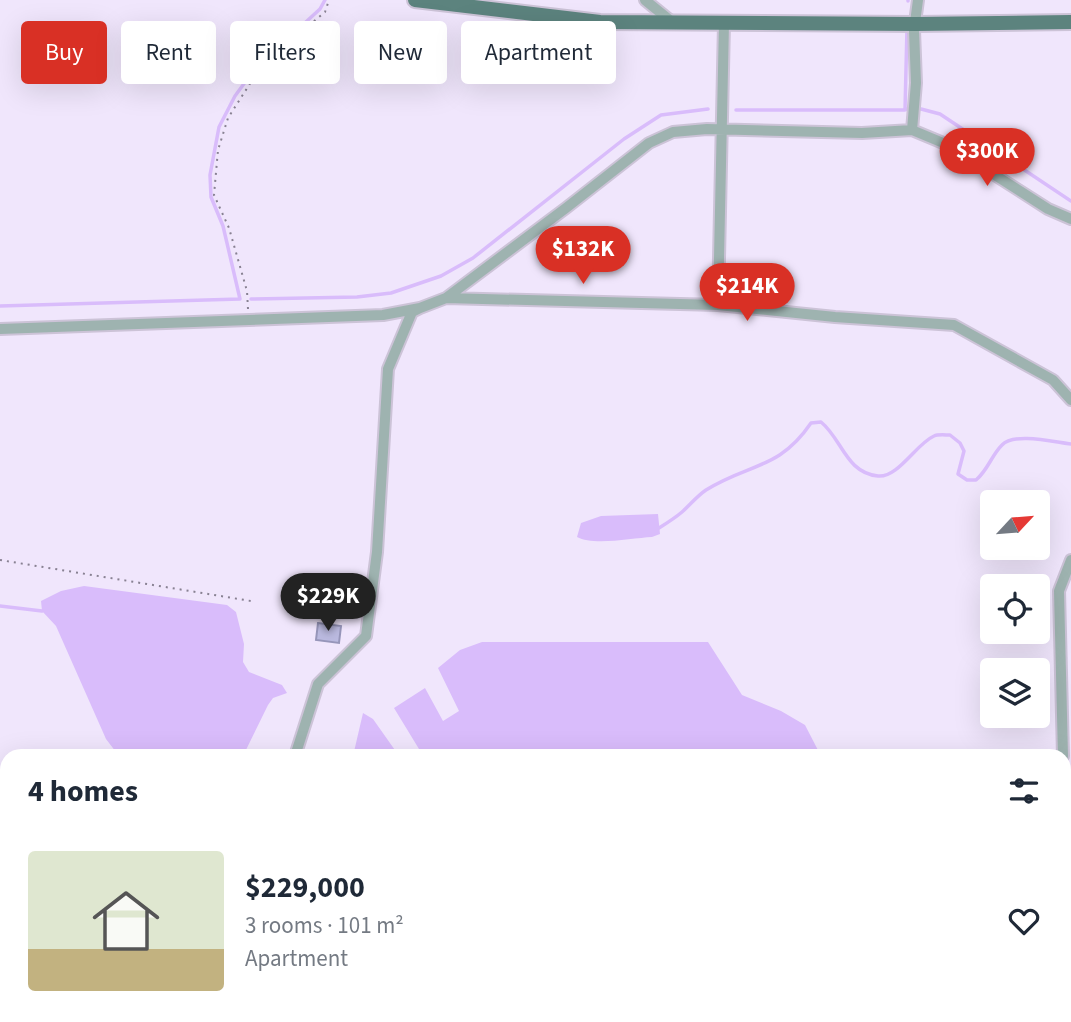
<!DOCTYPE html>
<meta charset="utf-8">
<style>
body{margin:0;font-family:"Source Sans 3",sans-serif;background:#f2f2f3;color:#1f2937;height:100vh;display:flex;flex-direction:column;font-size:26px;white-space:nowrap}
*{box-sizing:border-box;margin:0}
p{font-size:23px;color:#747a83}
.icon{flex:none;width:38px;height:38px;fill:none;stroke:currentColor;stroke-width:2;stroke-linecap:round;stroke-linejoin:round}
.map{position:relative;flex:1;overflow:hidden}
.sheet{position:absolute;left:0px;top:749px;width:1071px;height:273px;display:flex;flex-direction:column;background:#fff;border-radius:21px 21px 0 0;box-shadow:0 7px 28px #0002}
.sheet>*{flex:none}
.top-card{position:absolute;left:21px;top:21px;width:700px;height:63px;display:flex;gap:14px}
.needle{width:46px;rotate:64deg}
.controls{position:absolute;left:980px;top:490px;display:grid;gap:14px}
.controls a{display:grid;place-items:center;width:70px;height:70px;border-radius:7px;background:#fff;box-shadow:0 7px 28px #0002;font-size:35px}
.price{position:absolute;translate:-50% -60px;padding:0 16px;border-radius:24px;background:#d93025;color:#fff;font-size:23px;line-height:46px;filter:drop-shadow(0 2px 4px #0008)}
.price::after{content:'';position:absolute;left:50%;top:42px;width:21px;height:16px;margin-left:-10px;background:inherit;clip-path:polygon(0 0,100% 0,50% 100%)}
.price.active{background:#222;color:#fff}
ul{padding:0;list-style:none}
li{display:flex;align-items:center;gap:21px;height:175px;padding:0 28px}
li span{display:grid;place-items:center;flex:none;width:196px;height:140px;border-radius:7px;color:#555}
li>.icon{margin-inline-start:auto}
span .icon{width:84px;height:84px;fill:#fffc;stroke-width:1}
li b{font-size:30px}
h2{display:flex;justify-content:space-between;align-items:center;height:84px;padding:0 28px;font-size:30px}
.chip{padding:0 24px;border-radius:7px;background:#fff;box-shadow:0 7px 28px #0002;font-size:24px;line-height:63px}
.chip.active{background:#d93025;color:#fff}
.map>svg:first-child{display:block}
.water{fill:#d9bcfb}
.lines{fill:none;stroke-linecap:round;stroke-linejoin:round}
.stream{stroke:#d9bcfb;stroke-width:3.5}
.building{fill:#bbbae0;stroke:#9796ba;stroke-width:2}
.minor-casing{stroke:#ccc3d7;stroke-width:14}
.major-casing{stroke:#ccc3d7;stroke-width:18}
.path{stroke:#888192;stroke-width:2;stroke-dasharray:2 5;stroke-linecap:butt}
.minor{stroke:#9eb3b0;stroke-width:10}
.major{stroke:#5c837e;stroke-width:14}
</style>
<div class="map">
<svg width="1071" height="1022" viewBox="0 0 1071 1022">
<rect width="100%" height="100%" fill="#f0e6fc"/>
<path class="water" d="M 658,514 L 660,534 L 652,537 C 633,538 593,546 577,537 L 581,523 L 601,516 Z
M 84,586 L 227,605 L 236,612 L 244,644 L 243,662 L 249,672 L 282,685 L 287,693 L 273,698 L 268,705 L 243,756 L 119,756 L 106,739 L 56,626 L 42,611 L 41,601 L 61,591 Z
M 482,642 L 708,642 L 742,695 L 781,711 L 805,725 L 821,756 L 353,756 L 363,713 L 373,719 L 397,753 L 410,755 L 419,749 L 394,708 L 425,688 L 443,721 L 459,711 L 438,668 L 460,650 Z
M 557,1015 L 693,1015 L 683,1018 L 681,1022 L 553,1022 Z"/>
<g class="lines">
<path class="stream" d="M 908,1 L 908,0
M 921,109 L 940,114 L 1071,201
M 736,110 L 905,110 L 910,108
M 905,110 L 907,28
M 251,299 L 357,297 L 391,293 L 441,276 L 473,258 L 624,139 L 661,115 L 708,109
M 0,306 L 240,299 L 223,226 L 211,197 L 210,175 L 219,127 L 235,96 L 254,70 L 320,9 L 325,0
M 659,528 C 667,523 675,518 682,512 C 690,505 697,496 706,490 C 749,463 779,470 811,423 L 821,422 C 842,439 846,473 878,476 C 898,478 916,444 934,436 C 938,434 945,435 950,435 L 960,443 L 964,451 L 958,474 L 967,480 L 976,480 C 988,470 991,456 1002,445 C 1014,432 1054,442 1071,444
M 0,606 L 42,611"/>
</g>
<path class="building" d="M 318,623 L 341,626 L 339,643 L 316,640 Z"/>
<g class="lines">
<defs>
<path id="minor" d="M 645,0 L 672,22
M 724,23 L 718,305 L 835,317 L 954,325 L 1053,380 L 1071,400
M 912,130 L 916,83 L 914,30 L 918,0
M 446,298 L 718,305
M 0,329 L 383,315 L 420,308 L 446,298 L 566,208 L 649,143 L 673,132 L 707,129 L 862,133 L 912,130 L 948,145 L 1048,209 L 1071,219
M 295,756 L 318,684 L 366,636 L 377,552 L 388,369 L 412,312 L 420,308
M 1063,756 L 1059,591 L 1071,560
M 329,1015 L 333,1022
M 994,1022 L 997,1015"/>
<path id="major" d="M 415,0 L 600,22 L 916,24 L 1071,22"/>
</defs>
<use href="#minor" class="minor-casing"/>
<use href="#major" class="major-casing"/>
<path class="path" d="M 248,309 L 247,291 L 229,228 L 214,195 L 218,150 L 228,118 L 251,82 L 278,51 L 325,12 L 329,0
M 0,560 L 251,601"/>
<use href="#minor" class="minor"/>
<use href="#major" class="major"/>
</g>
</svg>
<div class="controls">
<a><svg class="needle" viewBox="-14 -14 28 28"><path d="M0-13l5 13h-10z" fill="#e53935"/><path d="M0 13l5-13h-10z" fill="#747a83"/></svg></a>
<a><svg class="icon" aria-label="locate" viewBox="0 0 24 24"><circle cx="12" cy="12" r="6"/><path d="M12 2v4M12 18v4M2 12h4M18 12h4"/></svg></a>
<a><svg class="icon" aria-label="layers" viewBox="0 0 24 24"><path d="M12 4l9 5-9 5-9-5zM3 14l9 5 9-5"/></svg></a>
</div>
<b class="price" style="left:987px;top:188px">$300K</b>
<b class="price" style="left:583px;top:286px">$132K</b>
<b class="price" style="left:747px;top:323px">$214K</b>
<b class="price active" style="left:328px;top:633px">$229K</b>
<div class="top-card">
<a class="chip active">Buy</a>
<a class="chip">Rent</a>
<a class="chip">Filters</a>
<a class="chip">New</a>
<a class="chip">Apartment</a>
</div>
<section class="sheet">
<h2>4 homes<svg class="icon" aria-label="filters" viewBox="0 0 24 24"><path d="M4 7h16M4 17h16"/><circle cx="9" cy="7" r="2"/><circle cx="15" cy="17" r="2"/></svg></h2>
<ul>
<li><span style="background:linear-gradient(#dfe7d0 70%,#c2b280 0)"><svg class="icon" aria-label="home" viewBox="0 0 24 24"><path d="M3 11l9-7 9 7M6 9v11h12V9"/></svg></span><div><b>$229,000</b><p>3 rooms · 101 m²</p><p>Apartment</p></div><svg class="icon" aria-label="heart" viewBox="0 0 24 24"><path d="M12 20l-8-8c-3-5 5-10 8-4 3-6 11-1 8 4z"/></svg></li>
</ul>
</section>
</div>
